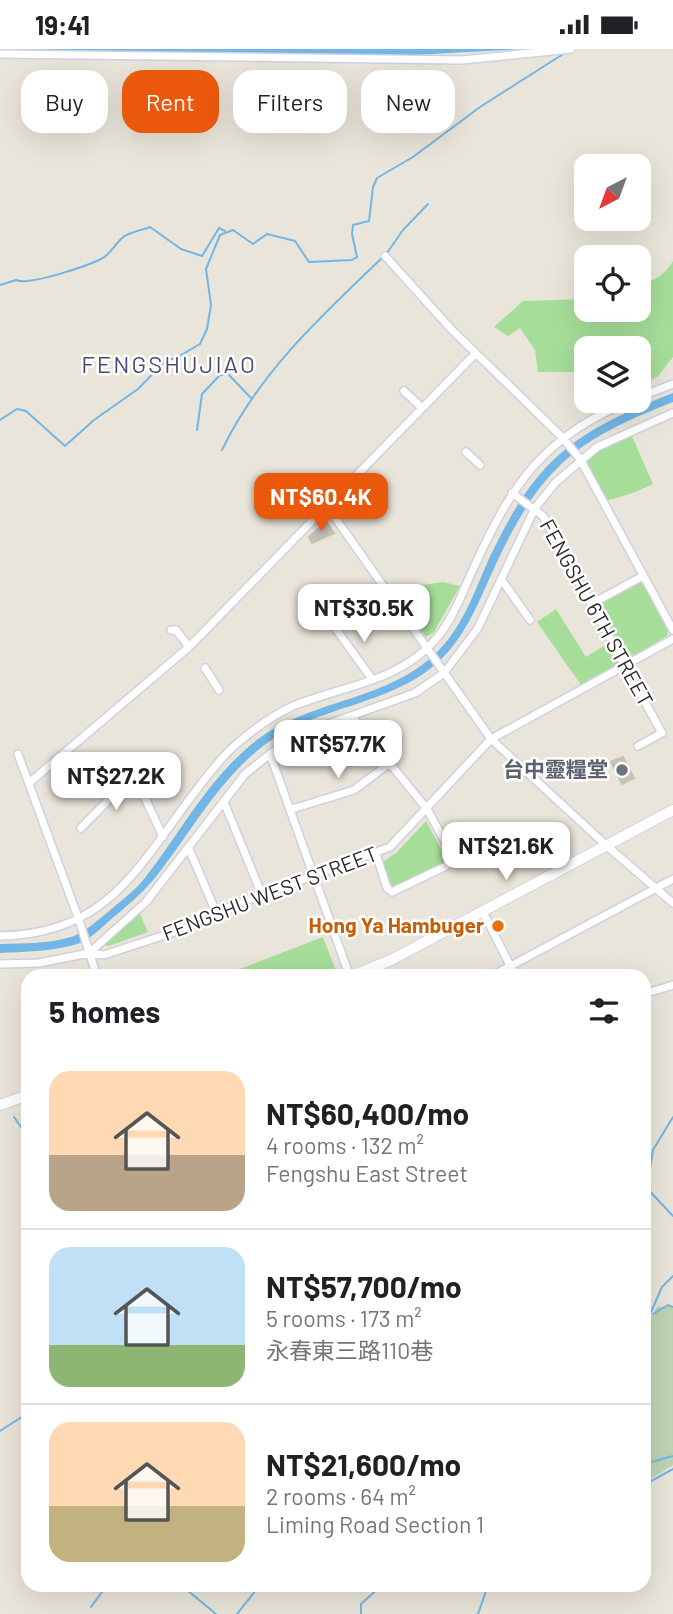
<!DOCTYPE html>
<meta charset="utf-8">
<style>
body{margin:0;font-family:Barlow,"Noto Sans TC",sans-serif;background:#f6f6f6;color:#202124;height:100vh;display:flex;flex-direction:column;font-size:26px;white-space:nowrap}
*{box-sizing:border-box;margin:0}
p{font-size:23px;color:#757577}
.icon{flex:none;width:38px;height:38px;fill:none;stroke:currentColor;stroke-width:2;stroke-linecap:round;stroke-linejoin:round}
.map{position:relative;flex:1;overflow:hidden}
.drawer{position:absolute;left:21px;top:920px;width:630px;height:623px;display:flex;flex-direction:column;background:#fff;border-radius:21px;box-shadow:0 7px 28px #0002}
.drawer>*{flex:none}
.hud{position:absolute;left:21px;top:21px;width:632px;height:63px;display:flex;gap:14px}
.needle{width:46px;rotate:221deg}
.fabs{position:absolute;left:574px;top:105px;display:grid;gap:14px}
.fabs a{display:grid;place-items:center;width:77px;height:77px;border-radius:14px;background:#fff;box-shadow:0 7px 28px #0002;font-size:35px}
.price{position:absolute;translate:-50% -60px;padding:0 16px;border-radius:14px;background:#fff;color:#222;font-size:23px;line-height:46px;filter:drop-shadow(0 2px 4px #0008)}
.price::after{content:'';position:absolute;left:50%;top:42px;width:21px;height:16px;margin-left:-10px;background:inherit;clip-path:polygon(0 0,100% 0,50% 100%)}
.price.active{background:#ea580c;color:#fff}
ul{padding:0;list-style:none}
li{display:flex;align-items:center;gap:21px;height:175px;padding:0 28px}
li+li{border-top:2px solid #e0e0e0}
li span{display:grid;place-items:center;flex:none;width:196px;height:140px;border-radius:21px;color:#555}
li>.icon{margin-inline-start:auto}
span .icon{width:84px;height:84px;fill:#fffc;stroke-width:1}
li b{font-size:30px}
h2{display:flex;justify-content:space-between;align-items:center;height:84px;padding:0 28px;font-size:30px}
.chip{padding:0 24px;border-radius:21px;background:#fff;box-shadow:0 7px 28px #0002;font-size:24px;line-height:63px}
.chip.active{background:#ea580c;color:#fff}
.status{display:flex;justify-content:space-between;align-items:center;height:49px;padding:0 35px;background:#fff;direction:ltr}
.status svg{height:19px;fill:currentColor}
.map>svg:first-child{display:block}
.green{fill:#a6de99}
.cemetery{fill:#bdd3b2}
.water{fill:#72b6e7}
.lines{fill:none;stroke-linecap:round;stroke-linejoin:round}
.stream{stroke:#72b6e7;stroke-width:2}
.building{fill:#c5c2ba;stroke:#c5c1b4;stroke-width:2}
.minor-casing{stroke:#d0d0e0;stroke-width:10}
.secondary-casing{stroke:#d0d0e0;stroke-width:12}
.minor{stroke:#fff;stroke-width:7}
.secondary{stroke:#fff;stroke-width:10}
.worship-dot{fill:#6b7280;stroke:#fff;stroke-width:2.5}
.food-dot{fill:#e8710a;stroke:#fff;stroke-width:2.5}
.labels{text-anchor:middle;stroke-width:5;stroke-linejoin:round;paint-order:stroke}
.street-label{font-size:21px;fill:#282828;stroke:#fff}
.worship-label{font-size:21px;font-weight:bold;fill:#5b616d;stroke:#fff;text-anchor:end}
.food-label{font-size:21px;font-weight:bold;fill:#c56008;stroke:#fff;text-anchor:end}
.quarter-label{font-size:24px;letter-spacing:2px;fill:#4b4c76;stroke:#fff}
</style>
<div class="status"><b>19:41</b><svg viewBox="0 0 49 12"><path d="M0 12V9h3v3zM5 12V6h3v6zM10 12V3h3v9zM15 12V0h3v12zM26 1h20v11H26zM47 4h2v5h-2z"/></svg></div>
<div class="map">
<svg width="673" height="1565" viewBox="0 0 673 1565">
<rect width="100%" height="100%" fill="#eae5da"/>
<path class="green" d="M 673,212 L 673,308 L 658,327 L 639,339 L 639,299 L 586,299 L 586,329 L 580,323 L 538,323 L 535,301 L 520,279 L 508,287 L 494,278 L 523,252 L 586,250 L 586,261 L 639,261 L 639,235 C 656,232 664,226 673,212 Z
M 631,385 L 653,435 L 633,444 L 606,452 L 585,411 L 600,400 Z
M 641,531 L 668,582 L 667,587 L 631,608 L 627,607 L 596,555 Z
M 443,533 L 460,537 L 434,583 L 426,588 L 396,547 L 417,537 Z
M 556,560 L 586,608 L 610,593 L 620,614 L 581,636 L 537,573 Z
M 426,772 L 446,809 L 444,814 L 397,839 L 390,839 L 381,814 L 396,804 Z
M 140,865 L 148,883 L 109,897 L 103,896 Z
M 323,888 L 336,922 L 322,927 L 243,927 L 240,920 Z"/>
<path class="cemetery" d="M 673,1257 L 673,1416 L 644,1434 L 644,1281 L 657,1258 Z"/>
<path class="water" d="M 20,0 L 523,0 L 376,8 Z
M 673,344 L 673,353 C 575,391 541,419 496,515 C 482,545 470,578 448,603 C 401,656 325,654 270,692 C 220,727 192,783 154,830 C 141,846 124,859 108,873 C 98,882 87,893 74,896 C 51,902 24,903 0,904 L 0,895 C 23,894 52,895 74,887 C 86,882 98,871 108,863 C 120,852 134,843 144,830 C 182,782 210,725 261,688 C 315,650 388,651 436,604 C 462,579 474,544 488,512 C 535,411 571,384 673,344 Z"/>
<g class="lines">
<path class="stream" d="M 387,204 L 403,181 L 428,155
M 0,236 L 16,231 C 29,237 87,217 101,210 C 110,206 113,198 120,191 C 127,183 140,182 150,178 L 181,200 L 202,207 L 219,179 L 225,182
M 0,371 L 17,360 L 26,362 L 65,397 L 94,371 L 138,340 L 166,311 L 176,309 L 200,295 L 207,280 L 211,256 L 206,220 L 220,186 L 233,181 L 253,195 L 267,185 L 295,192 L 309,213 L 352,211 L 357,208 L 352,185 L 353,176 L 369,172 L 373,138 L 377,129 L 413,108 L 480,58 L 568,2
M 197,381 L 202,345 L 220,326 L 228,325 L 251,349
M 222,401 C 259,324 321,267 383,208
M 14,1068 L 28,1088
M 644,1133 L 649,1126 L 653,1101 L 673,1068
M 644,1136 L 673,1167
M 653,1265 L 668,1256 L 673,1258
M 644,1279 L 662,1238 L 673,1227
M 0,1382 L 28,1364
M 644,1415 L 673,1407
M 644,1436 L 673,1420
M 181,1536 L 216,1565
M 91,1558 L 107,1536
M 237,1565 L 260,1536
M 361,1565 L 361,1555 L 381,1537 L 387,1536
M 478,1565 L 486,1542 L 491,1536"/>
</g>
<path class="building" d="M 326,473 L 334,484 L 312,494 L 309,488 Z
M 623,708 L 634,729 L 622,735 L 611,713 Z"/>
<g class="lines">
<defs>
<path id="minor" d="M 0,5 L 462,11 L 571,0
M 385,207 L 452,281 L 563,389 L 580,410 L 673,581
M 404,342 L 422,359
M 639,348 L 673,335
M 466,403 L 480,416
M 310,433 L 491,690 L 607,797 L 673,854
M 512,444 L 543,467 L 662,684 L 638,697
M 501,530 L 530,571
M 593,554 L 643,527
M 333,576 L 372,630
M 171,581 L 176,581 L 189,598
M 205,619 L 219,641
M 352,668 L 427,760 L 453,807 L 446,817 L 392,843 L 387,839 L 376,805
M 18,705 L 79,871 L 97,928
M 270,705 L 350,928
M 29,734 L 189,598 L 475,305
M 224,753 L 262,846
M 292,760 L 354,741 L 390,714
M 81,779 L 131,728 L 139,736 L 163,788
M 189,800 L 216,863
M 483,863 L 516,928
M 0,887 C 102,885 134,826 188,752 C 202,734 215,715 232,699 C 250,683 271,667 293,657 C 342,637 399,633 435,591 C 454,570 463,541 475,516 C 512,435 544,387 630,352
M 89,904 L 104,906 L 186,879 L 216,863 L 390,798 L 491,690 L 673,590
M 0,915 L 39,914 L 89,904 L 146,853 L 245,725 L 270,705 L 306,683 L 415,644 L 444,624 L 478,579 L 535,459 L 555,434 L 597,398 L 673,364
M 490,928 L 673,830
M 644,945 L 673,936"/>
<path id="secondary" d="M 349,928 L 391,911 L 673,761
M 0,1056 L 28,1046"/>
</defs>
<use href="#minor" class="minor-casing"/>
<use href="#secondary" class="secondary-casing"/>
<use href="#minor" class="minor"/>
<use href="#secondary" class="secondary"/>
</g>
<circle class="worship-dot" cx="622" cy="721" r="7"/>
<circle class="food-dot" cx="498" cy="877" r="7"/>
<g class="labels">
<g class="street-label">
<text transform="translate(596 564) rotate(61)" y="7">FENGSHU 6TH STREET</text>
<text transform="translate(270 845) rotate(-21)" y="7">FENGSHU WEST STREET</text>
</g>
<g class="worship-label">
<text x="608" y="728">台中靈糧堂</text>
</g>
<g class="food-label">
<text x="484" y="884">Hong Ya Hambuger</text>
</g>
<g class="quarter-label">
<text x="169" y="324">FENGSHUJIAO</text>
</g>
</g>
</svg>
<div class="fabs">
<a><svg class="needle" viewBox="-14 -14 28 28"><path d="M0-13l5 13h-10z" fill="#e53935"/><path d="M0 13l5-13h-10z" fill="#757577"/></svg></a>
<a><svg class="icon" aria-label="locate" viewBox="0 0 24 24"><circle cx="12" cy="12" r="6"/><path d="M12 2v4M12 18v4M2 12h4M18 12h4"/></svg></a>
<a><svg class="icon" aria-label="layers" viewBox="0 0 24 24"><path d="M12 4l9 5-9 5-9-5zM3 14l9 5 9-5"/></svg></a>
</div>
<b class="price active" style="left:321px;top:484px">NT$60.4K</b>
<b class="price" style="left:364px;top:595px">NT$30.5K</b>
<b class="price" style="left:338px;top:731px">NT$57.7K</b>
<b class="price" style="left:116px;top:763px">NT$27.2K</b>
<b class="price" style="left:506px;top:833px">NT$21.6K</b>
<div class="hud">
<a class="chip">Buy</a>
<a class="chip active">Rent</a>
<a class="chip">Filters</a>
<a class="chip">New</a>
</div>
<section class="drawer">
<h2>5 homes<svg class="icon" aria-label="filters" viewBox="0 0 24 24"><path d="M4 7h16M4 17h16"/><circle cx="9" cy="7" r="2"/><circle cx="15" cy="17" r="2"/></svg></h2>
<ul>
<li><span style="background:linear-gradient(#ffd9b3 60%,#b9a48a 0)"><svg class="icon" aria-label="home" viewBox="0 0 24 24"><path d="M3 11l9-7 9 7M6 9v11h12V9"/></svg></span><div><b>NT$60,400/mo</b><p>4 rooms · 132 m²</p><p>Fengshu East Street</p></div></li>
<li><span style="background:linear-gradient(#bfe0f5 70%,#8fb573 0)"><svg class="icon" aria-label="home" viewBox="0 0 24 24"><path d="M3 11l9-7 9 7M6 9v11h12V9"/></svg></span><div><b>NT$57,700/mo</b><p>5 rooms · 173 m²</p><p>永春東三路110巷</p></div></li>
<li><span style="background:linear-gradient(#ffd9b3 60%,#c2b280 0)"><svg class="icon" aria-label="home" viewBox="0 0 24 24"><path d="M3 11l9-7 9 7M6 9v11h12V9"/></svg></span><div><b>NT$21,600/mo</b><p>2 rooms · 64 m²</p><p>Liming Road Section 1</p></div></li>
</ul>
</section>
</div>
